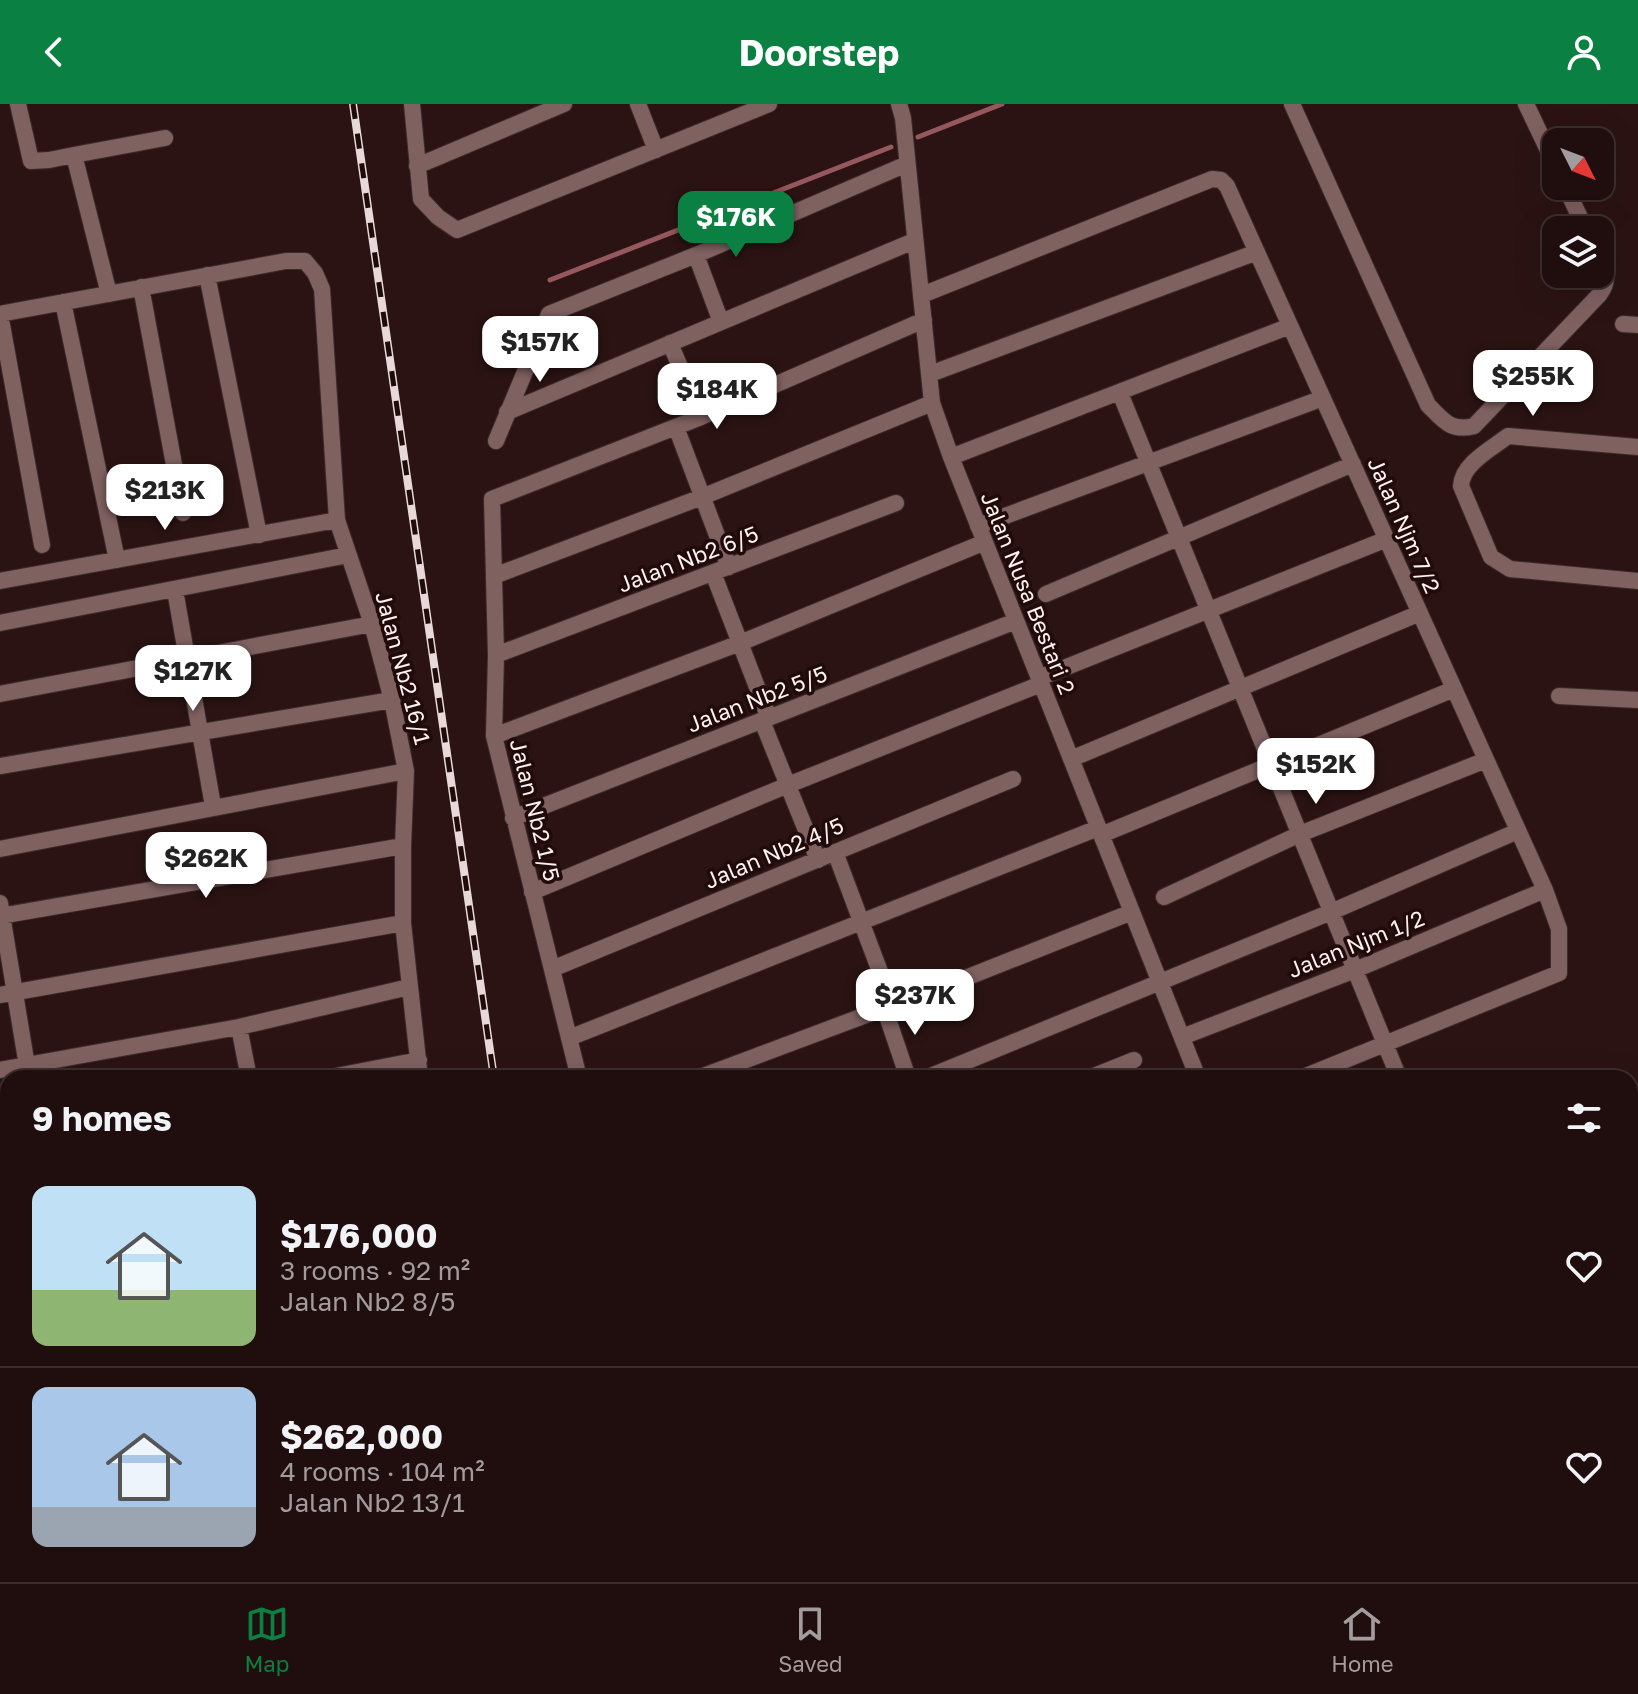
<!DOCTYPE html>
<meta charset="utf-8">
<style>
body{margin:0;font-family:"Golos Text",sans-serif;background:#281717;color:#f1f3f6;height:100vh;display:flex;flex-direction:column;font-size:30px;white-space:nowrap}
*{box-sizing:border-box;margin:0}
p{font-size:26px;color:#a29c9e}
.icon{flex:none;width:44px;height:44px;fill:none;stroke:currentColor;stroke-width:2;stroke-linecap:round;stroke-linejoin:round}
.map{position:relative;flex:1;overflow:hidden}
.drawer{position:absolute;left:0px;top:966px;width:1638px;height:512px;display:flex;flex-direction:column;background:#200e0e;border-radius:24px 24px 0 0;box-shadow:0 8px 32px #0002,0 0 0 2px #3d2e2e}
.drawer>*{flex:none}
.needle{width:52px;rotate:132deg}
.tools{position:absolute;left:1542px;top:24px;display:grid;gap:16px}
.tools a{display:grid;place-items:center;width:72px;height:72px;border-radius:16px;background:#200e0e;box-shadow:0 8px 32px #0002,0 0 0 2px #3d2e2e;font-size:40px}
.price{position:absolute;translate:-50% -68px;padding:0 18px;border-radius:16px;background:#fff;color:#222;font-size:26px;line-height:52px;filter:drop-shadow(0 2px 4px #0008)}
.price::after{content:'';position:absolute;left:50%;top:48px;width:24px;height:18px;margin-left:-12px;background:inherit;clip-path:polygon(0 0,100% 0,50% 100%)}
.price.active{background:#0b8043;color:#fff}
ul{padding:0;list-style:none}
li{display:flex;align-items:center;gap:24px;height:200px;padding:0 32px}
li+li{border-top:2px solid #3d2e2e}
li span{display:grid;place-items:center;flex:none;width:224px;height:160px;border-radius:16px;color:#555}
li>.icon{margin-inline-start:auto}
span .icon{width:96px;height:96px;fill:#fffc;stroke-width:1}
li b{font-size:34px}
h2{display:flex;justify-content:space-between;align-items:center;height:96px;padding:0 32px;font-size:34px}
header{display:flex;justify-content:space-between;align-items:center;height:104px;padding:0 32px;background:#0b8043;color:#fff;font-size:36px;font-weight:700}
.menu{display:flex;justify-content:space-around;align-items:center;height:112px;border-top:2px solid #3d2e2e;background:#200e0e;font-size:22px;color:#a29c9e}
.menu a{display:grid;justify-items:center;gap:4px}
.menu .active{color:#0b8043}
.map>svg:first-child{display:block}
.green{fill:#552122}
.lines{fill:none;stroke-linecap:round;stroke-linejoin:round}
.stream{stroke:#94585d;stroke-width:5}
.minor-casing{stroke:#3c2c2d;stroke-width:18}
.minor{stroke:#7f6160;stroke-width:16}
.rail-casing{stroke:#e7d9d9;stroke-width:8}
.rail{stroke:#210a0a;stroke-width:5;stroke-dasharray:15;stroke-linecap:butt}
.labels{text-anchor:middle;stroke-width:7;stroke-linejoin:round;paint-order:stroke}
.street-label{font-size:22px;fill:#fdf1f1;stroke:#210a0a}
</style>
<header><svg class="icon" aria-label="back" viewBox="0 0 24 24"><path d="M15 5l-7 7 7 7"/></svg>Doorstep<svg class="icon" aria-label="person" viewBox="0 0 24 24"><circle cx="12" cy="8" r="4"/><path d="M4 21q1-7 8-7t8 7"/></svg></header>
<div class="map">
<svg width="1638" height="1478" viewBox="0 0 1638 1478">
<rect width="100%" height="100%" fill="#2b1313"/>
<path class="green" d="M 638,1470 L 919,1470 L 772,1478 L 639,1478 Z"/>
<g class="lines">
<path class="stream" d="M 918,33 L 1002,0
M 550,176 L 891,43"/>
<defs>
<path id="minor" d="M 18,0 L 31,57 L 49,56 L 74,51 L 109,190
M 412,0 L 421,95 L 438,113 L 457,126 L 769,0
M 638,0 L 656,46
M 899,0 L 903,14 L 932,299 L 951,353 L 1198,974
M 1292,0 L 1428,301 C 1444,317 1451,328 1474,322 L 1599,191 C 1609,178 1607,170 1600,155
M 1526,0 L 1556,63
M 74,51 L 165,34
M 417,62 L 564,0
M 1565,82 L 1586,126
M 696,151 L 721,218
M 207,171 L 259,431
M 141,183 L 183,409
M 922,191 L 1212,75 L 1221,76 L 1227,82 L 1545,786 L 1559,825 L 1559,869 L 1301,974
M 63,198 L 117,456
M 0,210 L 286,157 L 305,157 L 315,169 L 322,185 L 337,416 L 372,520 L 392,596 L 406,667 L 403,742 L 403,819 L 420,974
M 0,210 L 42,441
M 1623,220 L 1638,221
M 670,239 L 701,313
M 930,270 L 1257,148
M 1120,289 L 1399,974
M 507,308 L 914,137
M 676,323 L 729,463
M 496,337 L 549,210 L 696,151 L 907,60
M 1638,343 L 1508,332 C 1491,345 1462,360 1461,382 L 1491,453 L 1510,465 L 1638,477
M 951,353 L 1290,222
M 978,422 L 1323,294
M 713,469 L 769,614
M 494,472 L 702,393 L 932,299
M 0,477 L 337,416
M 175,486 L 213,702
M 1046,490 L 1353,360
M 0,519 L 348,451
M 496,551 L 896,399
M 1039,574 L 1387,435
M 0,590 L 372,520
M 1559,592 L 1638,596
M 762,617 L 818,756
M 494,632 L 740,539 L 985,438
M 1071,655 L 1420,509
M 0,662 L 392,596
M 513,714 L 1016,517
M 1101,731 L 1454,585
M 0,745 L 406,667
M 835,748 L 882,873 L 885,906 L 908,974
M 532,788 L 788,681 L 1041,580
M 1164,793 L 1300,730 L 1486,656
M 0,799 L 29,974
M 0,812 L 403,742
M 552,865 L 1013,675
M 0,891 L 403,819
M 239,923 L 249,974
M 1182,933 L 1355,866 L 1545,786
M 569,934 L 1098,724
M 0,966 L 239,923 L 409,883
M 326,974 L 419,956
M 579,974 L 494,632 L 496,551 L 492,395 L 701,313 L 924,216
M 698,974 L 874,908 L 885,906 L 1132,808
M 926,974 L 1331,808 L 1518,727
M 1089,974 L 1134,956
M 1630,1004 L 1638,1007
M 0,1037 L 8,1035
M 1630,1081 L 1638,1044
M 0,1109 L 8,1107
M 0,1188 L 8,1186
M 0,1255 L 8,1254
M 1630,1256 L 1638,1258
M 0,1333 L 8,1331
M 0,1404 L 8,1403
M 1630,1436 L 1638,1399
M 196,1470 L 197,1478
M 400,1470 L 401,1478
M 1291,1470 L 1292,1478
M 1459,1470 L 1471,1478
M 1501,1470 L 1533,1478
M 0,1477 L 49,1470
M 942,1478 L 1026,1470
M 1307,1478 L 1317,1476 L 1320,1478
M 1544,1478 L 1546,1470
M 1621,1478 L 1623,1470"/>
</defs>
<use href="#minor" class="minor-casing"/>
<use href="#minor" class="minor"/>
<defs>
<path id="rail" d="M 353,0 L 494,974
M 566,1470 L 567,1478"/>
</defs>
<use href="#rail" class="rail-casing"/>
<use href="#rail" class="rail"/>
</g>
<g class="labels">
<g class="street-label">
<text transform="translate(1404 421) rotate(66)" y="8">Jalan Njm 7/2</text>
<text transform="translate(688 455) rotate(-21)" y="8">Jalan Nb2 6/5</text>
<text transform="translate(1028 489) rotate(68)" y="8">Jalan Nusa Bestari 2</text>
<text transform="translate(403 564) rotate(75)" y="8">Jalan Nb2 16/1</text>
<text transform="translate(757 595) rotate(-21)" y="8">Jalan Nb2 5/5</text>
<text transform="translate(535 706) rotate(76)" y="8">Jalan Nb2 1/5</text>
<text transform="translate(774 749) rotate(-23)" y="8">Jalan Nb2 4/5</text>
<text transform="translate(1356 840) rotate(-22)" y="8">Jalan Njm 1/2</text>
</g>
</g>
</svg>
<div class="tools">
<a><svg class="needle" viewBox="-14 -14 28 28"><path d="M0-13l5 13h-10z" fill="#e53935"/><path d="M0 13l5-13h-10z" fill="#a29c9e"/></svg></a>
<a><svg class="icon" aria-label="layers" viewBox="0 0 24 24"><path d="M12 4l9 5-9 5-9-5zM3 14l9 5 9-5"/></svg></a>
</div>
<b class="price active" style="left:736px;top:155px">$176K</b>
<b class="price" style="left:540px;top:280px">$157K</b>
<b class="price" style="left:1533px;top:314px">$255K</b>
<b class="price" style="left:717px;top:327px">$184K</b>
<b class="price" style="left:165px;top:428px">$213K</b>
<b class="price" style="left:193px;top:609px">$127K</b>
<b class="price" style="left:1316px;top:702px">$152K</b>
<b class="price" style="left:206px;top:796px">$262K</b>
<b class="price" style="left:915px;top:933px">$237K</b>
<section class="drawer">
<h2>9 homes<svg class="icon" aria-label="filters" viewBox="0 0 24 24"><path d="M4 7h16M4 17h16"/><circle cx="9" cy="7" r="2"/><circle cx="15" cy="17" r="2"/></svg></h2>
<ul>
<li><span style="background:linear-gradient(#bfe0f5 65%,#8fb573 0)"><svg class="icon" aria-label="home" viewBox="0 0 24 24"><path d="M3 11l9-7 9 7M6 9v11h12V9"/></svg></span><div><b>$176,000</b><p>3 rooms · 92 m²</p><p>Jalan Nb2 8/5</p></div><svg class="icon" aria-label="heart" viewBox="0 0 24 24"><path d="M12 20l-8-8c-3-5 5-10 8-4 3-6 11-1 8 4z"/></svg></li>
<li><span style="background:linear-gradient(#a9c7e8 75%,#9aa5b1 0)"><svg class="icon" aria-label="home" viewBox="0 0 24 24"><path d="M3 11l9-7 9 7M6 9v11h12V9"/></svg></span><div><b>$262,000</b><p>4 rooms · 104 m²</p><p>Jalan Nb2 13/1</p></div><svg class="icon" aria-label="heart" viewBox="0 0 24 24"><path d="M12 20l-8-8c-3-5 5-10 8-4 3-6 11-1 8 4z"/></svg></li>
</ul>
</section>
</div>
<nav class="menu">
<a class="active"><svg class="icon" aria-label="map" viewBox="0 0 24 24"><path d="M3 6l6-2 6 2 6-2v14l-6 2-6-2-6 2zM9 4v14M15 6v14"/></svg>Map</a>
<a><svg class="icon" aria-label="saved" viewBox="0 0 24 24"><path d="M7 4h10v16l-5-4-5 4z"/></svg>Saved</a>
<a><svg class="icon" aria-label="home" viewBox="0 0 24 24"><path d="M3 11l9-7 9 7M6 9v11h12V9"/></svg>Home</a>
</nav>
